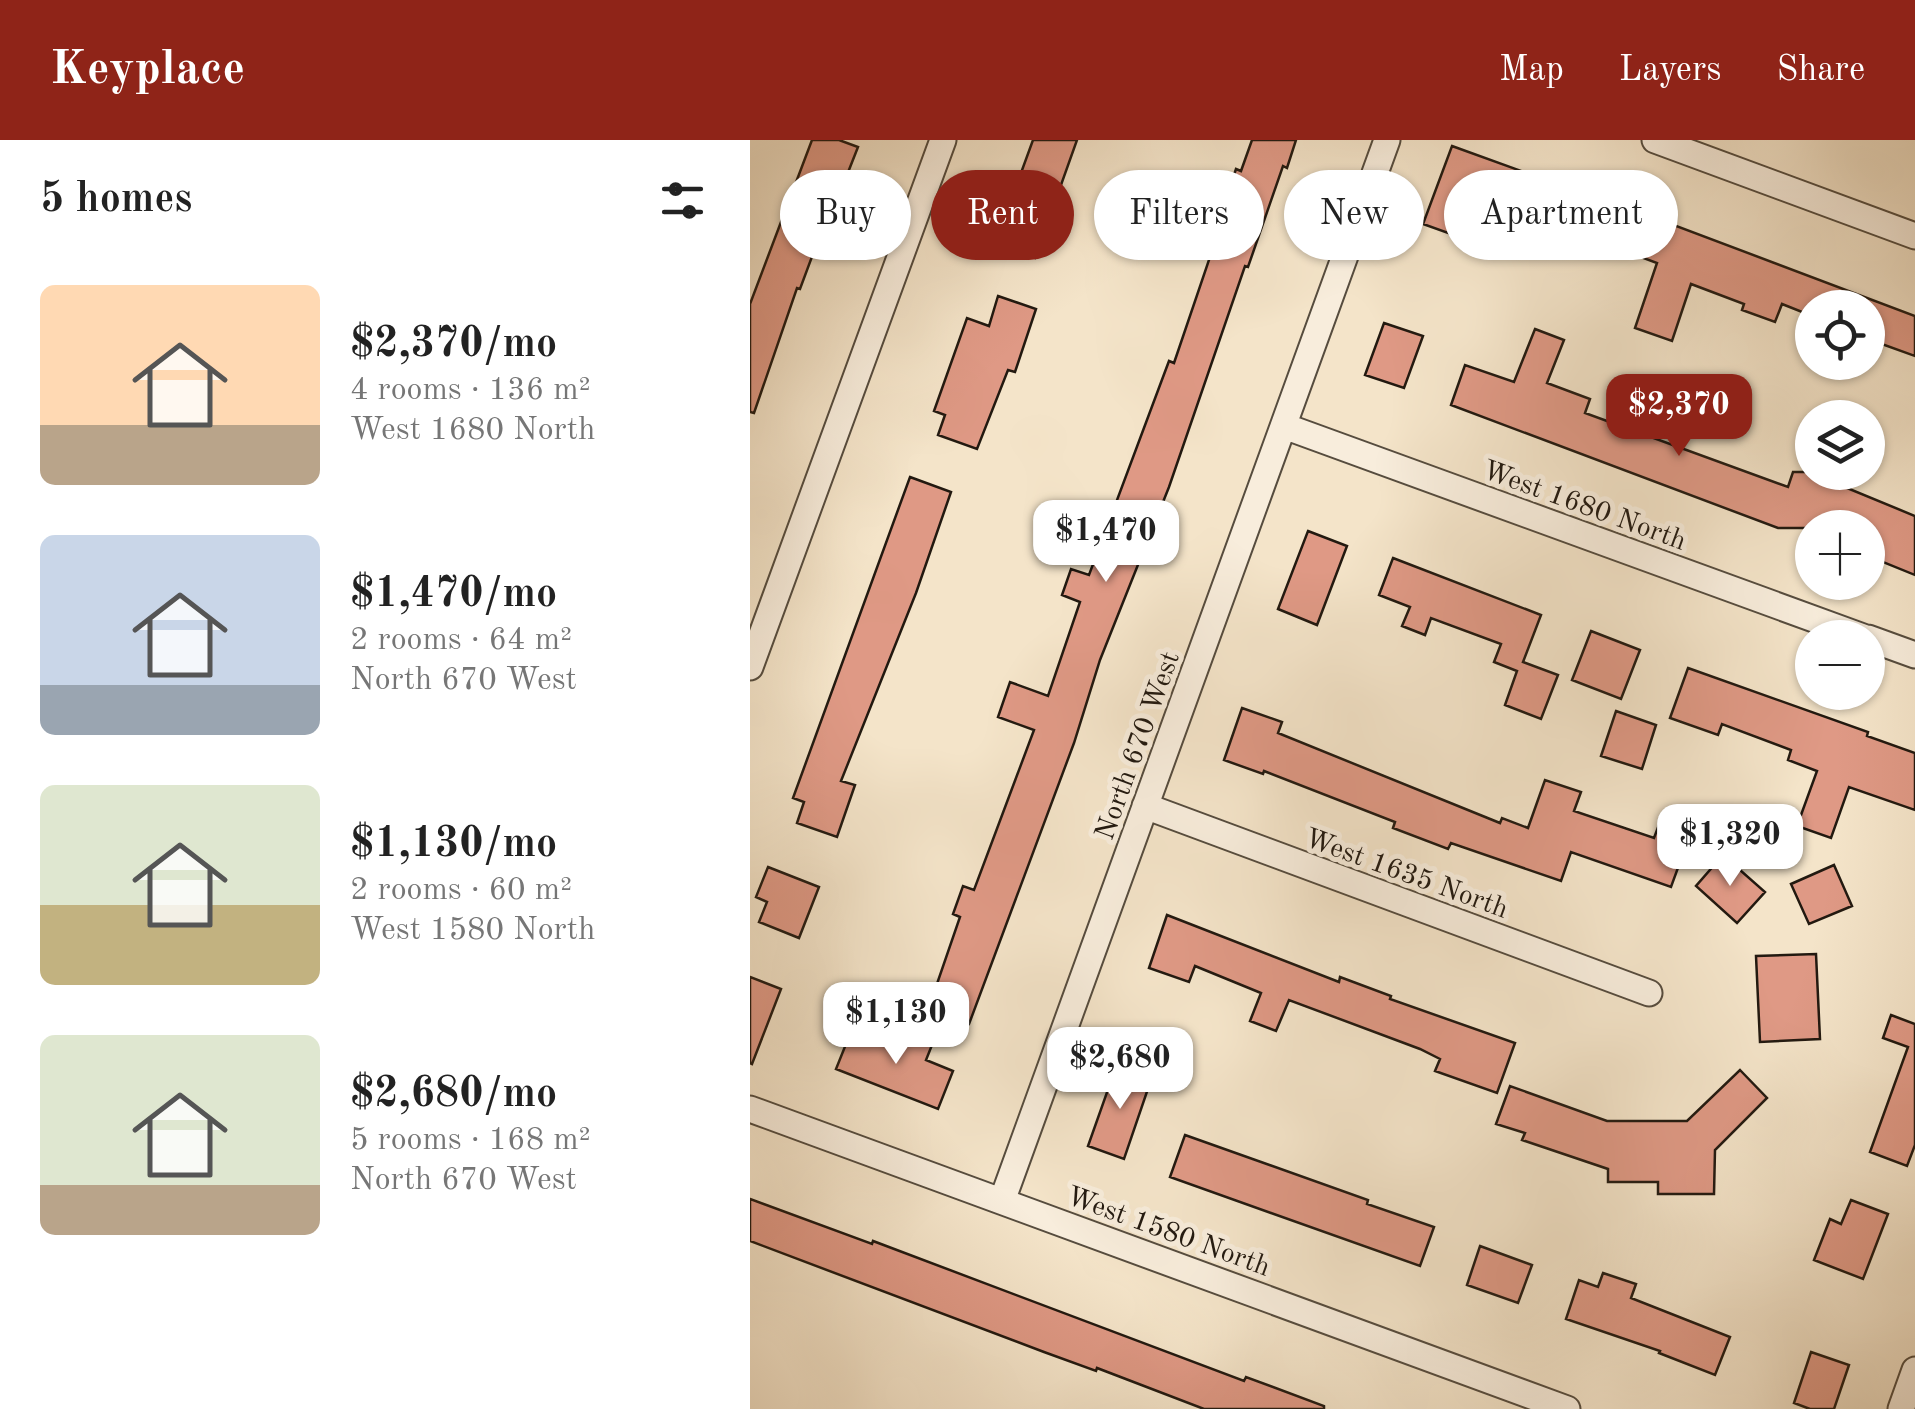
<!DOCTYPE html>
<meta charset="utf-8">
<style>
body{margin:0;font-family:"Old Standard TT",serif;background:#f6f6f6;color:#222;height:100vh;display:flex;flex-direction:column;font-size:38px;white-space:nowrap}
*{box-sizing:border-box;margin:0}
p{font-size:32px;color:#767676}
.icon{flex:none;width:55px;height:55px;fill:none;stroke:currentColor;stroke-width:2;stroke-linecap:round;stroke-linejoin:round}
.map{position:relative;flex:1;overflow:hidden}
.drawer{display:flex;flex-direction:column;background:#fff;width:750px}
.drawer>*{flex:none}
.guide{position:absolute;left:30px;top:30px;width:950px;height:90px;display:flex;gap:20px}
.tools{position:absolute;left:1045px;top:150px;display:grid;gap:20px}
.tools a{display:grid;place-items:center;width:90px;height:90px;border-radius:50%;background:#fff;box-shadow:0 2px 8px #0004;font-size:50px}
.price{position:absolute;translate:-50% -85px;padding:0 22px;border-radius:20px;background:#fff;color:#222;font-size:32px;line-height:65px;filter:drop-shadow(0 2px 5px #0008)}
.price::after{content:'';position:absolute;left:50%;top:60px;width:30px;height:22px;margin-left:-15px;background:inherit;clip-path:polygon(0 0,100% 0,50% 100%)}
.price.on{background:#8f2418;color:#fff}
ul{padding:0;list-style:none}
li{display:flex;align-items:center;gap:30px;height:250px;padding:0 40px}
li span{display:grid;place-items:center;flex:none;width:280px;height:200px;border-radius:15px;color:#555}
li>.icon{margin-inline-start:auto}
span .icon{width:120px;height:120px;fill:#fffc;stroke-width:1}
li b{font-size:42px}
h2{display:flex;justify-content:space-between;align-items:center;height:120px;padding:0 40px;font-size:42px}
.chip{padding:0 35px;border-radius:45px;background:#fff;box-shadow:0 2px 8px #0004;font-size:35px;line-height:90px}
.chip.on{background:#8f2418;color:#fff}
header{display:flex;align-items:center;gap:60px;box-sizing:border-box;height:140px;padding:0 50px;background:#8f2418;color:#fff}
header strong{font-size:48px}
nav{display:flex;gap:55px;margin-inline-start:auto;font-size:35px}
main{display:flex;flex:1;min-height:0}
.map>svg:first-child{display:block}
.building{fill:#df9985;stroke:#221910;stroke-width:2.5}
.lines{fill:none;stroke-linecap:round;stroke-linejoin:round}
.street-casing{stroke:#564c3e;stroke-width:29}
.street{stroke:#f8eddc;stroke-width:25}
.labels{text-anchor:middle;stroke-width:10;stroke-linejoin:round;paint-order:stroke}
.street-label{font-size:28px;fill:#221910;stroke:#f8eddc}
</style>
<header>
<strong>Keyplace</strong>
<nav><a>Map</a><a>Layers</a><a>Share</a></nav>
</header>
<main>
<section class="drawer">
<h2>5 homes<svg class="icon" aria-label="filters" viewBox="0 0 24 24"><path d="M4 7h16M4 17h16"/><circle cx="9" cy="7" r="2"/><circle cx="15" cy="17" r="2"/></svg></h2>
<ul>
<li><span style="background:linear-gradient(#ffd9b3 70%,#b9a48a 0)"><svg class="icon" aria-label="home" viewBox="0 0 24 24"><path d="M3 11l9-7 9 7M6 9v11h12V9"/></svg></span><div><b>$2,370/mo</b><p>4 rooms · 136 m²</p><p>West 1680 North</p></div></li>
<li><span style="background:linear-gradient(#c9d6e8 75%,#9aa5b1 0)"><svg class="icon" aria-label="home" viewBox="0 0 24 24"><path d="M3 11l9-7 9 7M6 9v11h12V9"/></svg></span><div><b>$1,470/mo</b><p>2 rooms · 64 m²</p><p>North 670 West</p></div></li>
<li><span style="background:linear-gradient(#dfe7d0 60%,#c2b280 0)"><svg class="icon" aria-label="home" viewBox="0 0 24 24"><path d="M3 11l9-7 9 7M6 9v11h12V9"/></svg></span><div><b>$1,130/mo</b><p>2 rooms · 60 m²</p><p>West 1580 North</p></div></li>
<li><span style="background:linear-gradient(#dfe7d0 75%,#b9a48a 0)"><svg class="icon" aria-label="home" viewBox="0 0 24 24"><path d="M3 11l9-7 9 7M6 9v11h12V9"/></svg></span><div><b>$2,680/mo</b><p>5 rooms · 168 m²</p><p>North 670 West</p></div></li>
</ul>
</section>
<div class="map">
<svg width="1165" height="1269" viewBox="0 0 1165 1269">
<rect width="100%" height="100%" fill="#f4e4c9"/>
<filter id="stains"><feTurbulence type="fractalNoise" baseFrequency=".002" numOctaves="4"/><feColorMatrix values="0 0 0 0 .2 0 0 0 0 .09 0 0 0 0 .02 0 0 0 .5 -.17"/></filter>
<radialGradient id="worn" r=".72"><stop offset=".6" stop-color="#630" stop-opacity="0"/><stop offset="1" stop-color="#630" stop-opacity=".3"/></radialGradient>
<path class="building" d="M 62,0 L 89,0 L 108,7 L 97,35 L 93,33 L 50,149 L 47,148 L 4,273 L 0,272 L 0,164 Z
M 283,0 L 327,0 L 285,118 L 245,104 Z
M 502,0 L 546,0 L 537,28 L 533,26 L 498,127 L 495,126 L 419,347 L 350,520 L 324,603 L 219,884 L 178,870 L 210,777 L 203,774 L 213,746 L 224,750 L 284,590 L 248,577 L 260,542 L 298,556 L 330,462 L 312,455 L 321,429 L 339,435 L 419,221 L 424,223 L 461,114 L 447,109 L 462,66 L 466,67 L 476,38 L 482,41 L 486,29 L 491,31 Z
M 702,6 L 876,69 L 876,67 L 1165,176 L 1165,216 L 1118,199 L 1118,168 L 1062,168 L 1062,176 L 1032,164 L 1025,182 L 992,170 L 994,164 L 941,144 L 922,201 L 885,188 L 907,123 L 743,62 L 739,73 L 724,67 L 712,98 L 673,84 Z
M 248,156 L 286,169 L 265,232 L 258,230 L 227,309 L 188,295 L 195,275 L 184,271 L 217,178 L 239,186 Z
M 634,183 L 673,196 L 654,248 L 615,235 Z
M 785,189 L 814,200 L 797,243 L 840,259 L 835,273 L 1038,347 L 1043,332 L 1083,332 L 1080,341 L 1165,376 L 1165,435 L 1118,416 L 1118,388 L 1028,388 L 701,265 L 715,225 L 764,242 Z
M 160,337 L 201,352 L 166,453 L 91,641 L 105,645 L 87,697 L 47,683 L 54,662 L 43,658 Z
M 558,391 L 597,406 L 567,485 L 528,469 Z
M 643,418 L 791,475 L 773,522 L 808,535 L 791,579 L 755,565 L 767,531 L 744,522 L 751,504 L 681,478 L 675,495 L 652,486 L 660,467 L 629,455 Z
M 841,491 L 890,510 L 871,559 L 822,540 Z
M 938,528 L 1118,592 L 1117,596 L 1165,613 L 1165,670 L 1099,647 L 1081,698 L 1047,686 L 1067,631 L 1038,620 L 1041,610 L 972,584 L 968,595 L 920,578 Z
M 492,568 L 532,582 L 528,593 L 750,683 L 752,678 L 778,688 L 795,640 L 831,652 L 824,671 L 904,698 L 910,682 L 941,692 L 921,747 L 821,712 L 811,741 L 701,703 L 698,709 L 643,688 L 645,682 L 514,631 L 513,634 L 474,620 Z
M 866,571 L 906,585 L 892,629 L 851,616 Z
M 973,715 L 1015,752 L 987,783 L 946,746 Z
M 1084,725 L 1102,766 L 1059,784 L 1041,744 Z
M 18,727 L 69,747 L 49,798 L 9,782 L 17,762 L 6,757 Z
M 417,775 L 589,842 L 590,837 L 641,856 L 640,859 L 765,903 L 747,953 L 685,931 L 690,919 L 670,909 L 539,860 L 526,891 L 500,881 L 511,853 L 445,826 L 439,842 L 399,828 Z
M 1066,814 L 1070,899 L 1010,902 L 1006,816 Z
M 0,837 L 31,849 L 2,924 L 0,923 Z
M 1141,875 L 1165,884 L 1165,1005 L 1157,1026 L 1120,1012 L 1158,907 L 1133,898 Z
M 102,889 L 149,907 L 154,894 L 182,905 L 176,920 L 203,931 L 188,969 L 86,929 Z
M 367,924 L 402,937 L 374,1019 L 338,1006 Z
M 990,930 L 1017,958 L 965,1010 L 964,1054 L 908,1054 L 908,1042 L 858,1042 L 858,1029 L 772,1000 L 775,993 L 746,984 L 760,946 L 857,981 L 937,981 Z
M 435,995 L 618,1060 L 617,1064 L 684,1087 L 670,1126 L 420,1037 Z
M 0,1059 L 122,1104 L 123,1101 L 494,1241 L 496,1237 L 574,1266 L 574,1269 L 454,1269 L 347,1228 L 346,1231 L 294,1212 L 0,1101 Z
M 1101,1060 L 1138,1074 L 1113,1139 L 1064,1120 L 1080,1079 L 1091,1084 Z
M 730,1106 L 782,1125 L 768,1163 L 717,1145 Z
M 853,1133 L 886,1144 L 881,1158 L 980,1197 L 965,1235 L 909,1213 L 910,1211 L 816,1179 L 829,1140 L 848,1147 Z
M 1061,1212 L 1099,1225 L 1084,1269 L 1060,1269 L 1044,1263 Z"/>
<g class="lines">
<defs>
<path id="street" d="M 905,0 L 1165,96
M 534,286 L 1116,498
M 1118,498 L 1165,515
M 0,527 L 193,0
M 395,666 L 899,853
M 0,969 L 817,1269
M 252,1061 L 637,0
M 1151,1269 L 1165,1230"/>
</defs>
<use href="#street" class="street-casing"/>
<use href="#street" class="street"/>
</g>
<g class="labels">
<g class="street-label">
<text transform="translate(835 364) rotate(20)" y="10">West 1680 North</text>
<text transform="translate(386 605) rotate(-70)" y="10">North 670 West</text>
<text transform="translate(657 732) rotate(20)" y="10">West 1635 North</text>
<text transform="translate(419 1090) rotate(20)" y="10">West 1580 North</text>
</g>
</g>
<rect width="100%" height="100%" filter="url(#stains)"/>
<rect width="100%" height="100%" fill="url(#worn)"/>
</svg>
<div class="tools">
<a><svg class="icon" aria-label="locate" viewBox="0 0 24 24"><circle cx="12" cy="12" r="6"/><path d="M12 2v4M12 18v4M2 12h4M18 12h4"/></svg></a>
<a><svg class="icon" aria-label="layers" viewBox="0 0 24 24"><path d="M12 4l9 5-9 5-9-5zM3 14l9 5 9-5"/></svg></a>
<a>+</a>
<a>−</a>
</div>
<b class="price on" style="left:929px;top:319px">$2,370</b>
<b class="price" style="left:356px;top:445px">$1,470</b>
<b class="price" style="left:980px;top:749px">$1,320</b>
<b class="price" style="left:146px;top:927px">$1,130</b>
<b class="price" style="left:370px;top:972px">$2,680</b>
<div class="guide">
<a class="chip">Buy</a>
<a class="chip on">Rent</a>
<a class="chip">Filters</a>
<a class="chip">New</a>
<a class="chip">Apartment</a>
</div>
</div>
</main>
